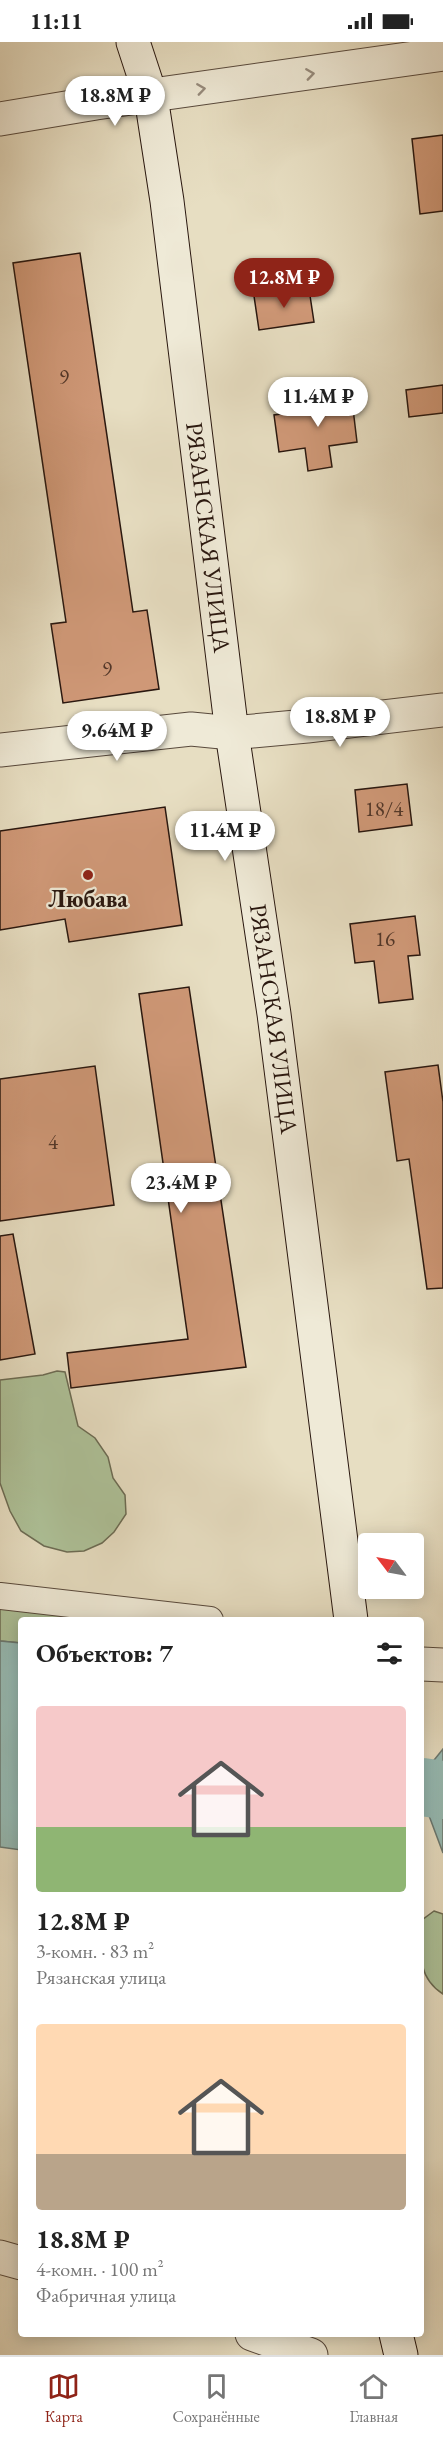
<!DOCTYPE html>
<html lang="ru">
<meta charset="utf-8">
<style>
body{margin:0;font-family:"EB Garamond",serif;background:#f2f2f2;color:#222;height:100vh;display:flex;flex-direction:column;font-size:22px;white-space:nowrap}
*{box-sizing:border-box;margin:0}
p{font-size:20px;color:#767676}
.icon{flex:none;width:33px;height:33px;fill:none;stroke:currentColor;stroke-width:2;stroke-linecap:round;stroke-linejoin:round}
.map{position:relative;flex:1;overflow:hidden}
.panel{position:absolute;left:18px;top:1575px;width:406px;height:720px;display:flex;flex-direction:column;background:#fff;border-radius:6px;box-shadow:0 3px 15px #0003}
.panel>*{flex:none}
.needle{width:39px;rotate:302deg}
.tools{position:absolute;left:358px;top:1491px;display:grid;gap:12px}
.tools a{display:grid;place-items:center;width:66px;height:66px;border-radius:6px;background:#fff;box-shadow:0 3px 15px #0003;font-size:30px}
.price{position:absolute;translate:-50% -51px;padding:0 14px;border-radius:21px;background:#fff;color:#222;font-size:20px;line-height:39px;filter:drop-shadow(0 2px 3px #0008)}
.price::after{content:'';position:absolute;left:50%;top:36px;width:18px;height:14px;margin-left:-9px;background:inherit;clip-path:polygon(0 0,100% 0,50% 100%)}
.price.current{background:#8f2418;color:#fff}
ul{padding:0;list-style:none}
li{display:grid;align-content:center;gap:12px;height:318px;padding:0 18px}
li span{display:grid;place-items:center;height:186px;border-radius:6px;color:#555}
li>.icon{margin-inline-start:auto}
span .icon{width:108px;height:108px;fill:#fffc;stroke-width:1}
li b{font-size:26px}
h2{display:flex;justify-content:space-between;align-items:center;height:72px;padding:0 18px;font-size:26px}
.status{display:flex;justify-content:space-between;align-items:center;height:42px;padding:0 30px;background:#fff;direction:ltr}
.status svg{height:16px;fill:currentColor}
.tabs{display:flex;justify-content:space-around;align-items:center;height:84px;border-top:2px solid #e0e0e0;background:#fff;font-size:16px;color:#767676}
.tabs a{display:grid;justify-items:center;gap:3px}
.tabs .current{color:#8f2418}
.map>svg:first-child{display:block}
.green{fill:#aec299;stroke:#6c6c54;stroke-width:1.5}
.water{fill:#97bcb5;stroke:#6b7a73;stroke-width:1.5}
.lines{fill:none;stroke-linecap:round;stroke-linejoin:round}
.river{stroke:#97bcb5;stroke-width:58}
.building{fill:#cf9877;stroke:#29170f;stroke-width:1.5}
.pedestrian-casing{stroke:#58493c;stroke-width:28}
.minor-casing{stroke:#58493c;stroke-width:35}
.tertiary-casing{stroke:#58493c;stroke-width:35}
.secondary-casing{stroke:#29170f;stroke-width:35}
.pedestrian{stroke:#efead7;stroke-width:26}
.minor{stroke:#efead7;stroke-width:33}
.tertiary{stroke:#efead7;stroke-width:33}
.secondary{stroke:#efead7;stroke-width:33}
.oneway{stroke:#968b7d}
.poi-dot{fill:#8f2418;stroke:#efead7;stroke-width:2}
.labels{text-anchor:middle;stroke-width:4.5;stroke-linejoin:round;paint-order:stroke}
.number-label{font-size:21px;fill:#523729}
.street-label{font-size:24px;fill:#29170f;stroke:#efead7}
.poi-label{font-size:24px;font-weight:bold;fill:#29170f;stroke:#efead7}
</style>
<div class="status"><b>11:11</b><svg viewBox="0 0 49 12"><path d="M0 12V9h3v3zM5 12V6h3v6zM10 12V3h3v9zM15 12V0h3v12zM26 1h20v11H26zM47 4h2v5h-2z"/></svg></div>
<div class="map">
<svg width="443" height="2313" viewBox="0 0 443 2313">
<rect width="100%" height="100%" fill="#e7dec2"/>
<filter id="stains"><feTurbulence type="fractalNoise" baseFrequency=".00333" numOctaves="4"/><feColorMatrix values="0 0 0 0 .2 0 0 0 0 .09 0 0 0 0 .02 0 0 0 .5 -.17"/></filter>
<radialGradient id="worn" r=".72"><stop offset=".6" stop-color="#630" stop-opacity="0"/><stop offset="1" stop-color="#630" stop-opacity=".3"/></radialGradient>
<path class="green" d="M 57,1329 L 65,1330 L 78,1384 L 95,1396 L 108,1415 L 113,1436 L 125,1453 L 126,1472 L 114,1490 L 102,1501 L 84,1509 L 67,1510 L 44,1504 L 21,1489 L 10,1469 L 0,1441 L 0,1338 L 43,1333 Z
M 0,1562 L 130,1578 L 21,1578 L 21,1601 L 0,1599 Z
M 434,1869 L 443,1872 L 443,1952 C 415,1934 421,1907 422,1878 Z"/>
<path class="water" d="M 0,1599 L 21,1601 L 21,1808 L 0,1805 Z
M 443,1707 L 443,1811 L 422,1755 L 426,1728 Z"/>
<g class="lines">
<path class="river" d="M 422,1745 L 443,1748"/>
</g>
<path class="building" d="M 443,93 L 443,169 L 420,172 L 412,97 Z
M 80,211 L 133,570 L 147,568 L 159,647 L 63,661 L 51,582 L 66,580 L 13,221 Z
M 309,247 L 314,280 L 259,288 L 254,254 Z
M 443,343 L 443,371 L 409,375 L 406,348 Z
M 351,350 L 357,400 L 329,404 L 332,425 L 308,429 L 305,406 L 279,410 L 274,373 L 301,369 L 299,356 Z
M 407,742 L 412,783 L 359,790 L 355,748 Z
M 165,765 L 182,883 L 69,900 L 65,877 L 0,888 L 0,789 Z
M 415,874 L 420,913 L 408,914 L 413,957 L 379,961 L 374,919 L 355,921 L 350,882 Z
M 189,945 L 246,1325 L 71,1346 L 67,1311 L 188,1297 L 139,952 Z
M 438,1023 L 443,1060 L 443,1246 L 427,1247 L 409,1117 L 397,1119 L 385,1030 Z
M 95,1024 L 114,1163 L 0,1179 L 0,1037 Z
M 13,1192 L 35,1312 L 0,1318 L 0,1194 Z"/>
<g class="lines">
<defs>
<path id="pedestrian" d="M 0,1554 L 210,1578"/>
<path id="minor" d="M 0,708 L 191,687 L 232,691
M 422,1622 L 443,1623
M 0,2215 L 21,2221
M 252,2292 L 311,2313"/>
<path id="tertiary" d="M 0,77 L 96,61 L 443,12
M 232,691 L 307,684 L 443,668"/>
<g id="secondary">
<path id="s1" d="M 133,0 L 151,55 L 167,159 L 232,691 L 274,972 L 351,1578"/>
<path d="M 396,2292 L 401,2313"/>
</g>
</defs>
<use href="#pedestrian" class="pedestrian-casing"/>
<use href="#minor" class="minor-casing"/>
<use href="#tertiary" class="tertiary-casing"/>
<use href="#secondary" class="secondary-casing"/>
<use href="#pedestrian" class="pedestrian"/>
<use href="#minor" class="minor"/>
<use href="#tertiary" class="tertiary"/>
<use href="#secondary" class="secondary"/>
</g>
<defs><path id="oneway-chevron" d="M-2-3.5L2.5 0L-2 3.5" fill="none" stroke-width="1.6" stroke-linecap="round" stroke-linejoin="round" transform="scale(1.5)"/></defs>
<g class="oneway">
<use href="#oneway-chevron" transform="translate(310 32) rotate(-8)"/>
<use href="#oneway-chevron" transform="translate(201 47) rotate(-8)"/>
</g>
<circle class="poi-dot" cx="88" cy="833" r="6"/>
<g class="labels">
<g class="number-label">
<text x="64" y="342">9</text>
<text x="107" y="634">9</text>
<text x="384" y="774">18/4</text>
<text x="385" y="904">16</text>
<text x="53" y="1107">4</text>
</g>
<g class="street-label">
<text dy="8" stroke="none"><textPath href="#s1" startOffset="502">РЯЗАНСКАЯ УЛИЦА</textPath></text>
<text dy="8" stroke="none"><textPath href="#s1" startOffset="988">РЯЗАНСКАЯ УЛИЦА</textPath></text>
</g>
<g class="poi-label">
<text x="88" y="865">Любава</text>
</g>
</g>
<rect width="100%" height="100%" filter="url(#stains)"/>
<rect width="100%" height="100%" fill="url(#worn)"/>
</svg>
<div class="tools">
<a><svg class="needle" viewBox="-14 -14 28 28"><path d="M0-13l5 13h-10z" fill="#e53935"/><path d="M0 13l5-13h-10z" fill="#767676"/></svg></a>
</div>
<b class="price" style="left:115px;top:85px">18.8M ₽</b>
<b class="price current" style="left:284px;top:267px">12.8M ₽</b>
<b class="price" style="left:318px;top:386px">11.4M ₽</b>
<b class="price" style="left:340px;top:706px">18.8M ₽</b>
<b class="price" style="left:117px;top:720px">9.64M ₽</b>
<b class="price" style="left:225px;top:820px">11.4M ₽</b>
<b class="price" style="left:181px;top:1172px">23.4M ₽</b>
<section class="panel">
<h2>Объектов: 7<svg class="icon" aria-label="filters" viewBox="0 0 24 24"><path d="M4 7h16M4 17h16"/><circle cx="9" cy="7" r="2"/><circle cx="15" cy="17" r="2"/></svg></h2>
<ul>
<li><span style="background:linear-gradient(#f6c9c9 65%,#8fb573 0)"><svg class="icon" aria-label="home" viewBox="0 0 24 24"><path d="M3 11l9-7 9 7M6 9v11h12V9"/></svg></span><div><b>12.8M ₽</b><p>3-комн. · 83 m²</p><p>Рязанская улица</p></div></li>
<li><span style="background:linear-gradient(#ffd9b3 70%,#b9a48a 0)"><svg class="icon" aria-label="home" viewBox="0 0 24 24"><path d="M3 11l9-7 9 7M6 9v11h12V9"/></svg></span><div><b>18.8M ₽</b><p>4-комн. · 100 m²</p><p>Фабричная улица</p></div></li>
</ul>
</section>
</div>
<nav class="tabs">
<a class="current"><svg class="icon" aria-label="map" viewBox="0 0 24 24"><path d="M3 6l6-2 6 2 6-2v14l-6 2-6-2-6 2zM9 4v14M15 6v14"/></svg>Карта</a>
<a><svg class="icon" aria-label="saved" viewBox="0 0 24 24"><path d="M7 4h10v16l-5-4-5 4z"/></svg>Сохранённые</a>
<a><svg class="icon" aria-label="home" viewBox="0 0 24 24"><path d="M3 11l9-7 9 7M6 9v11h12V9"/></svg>Главная</a>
</nav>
